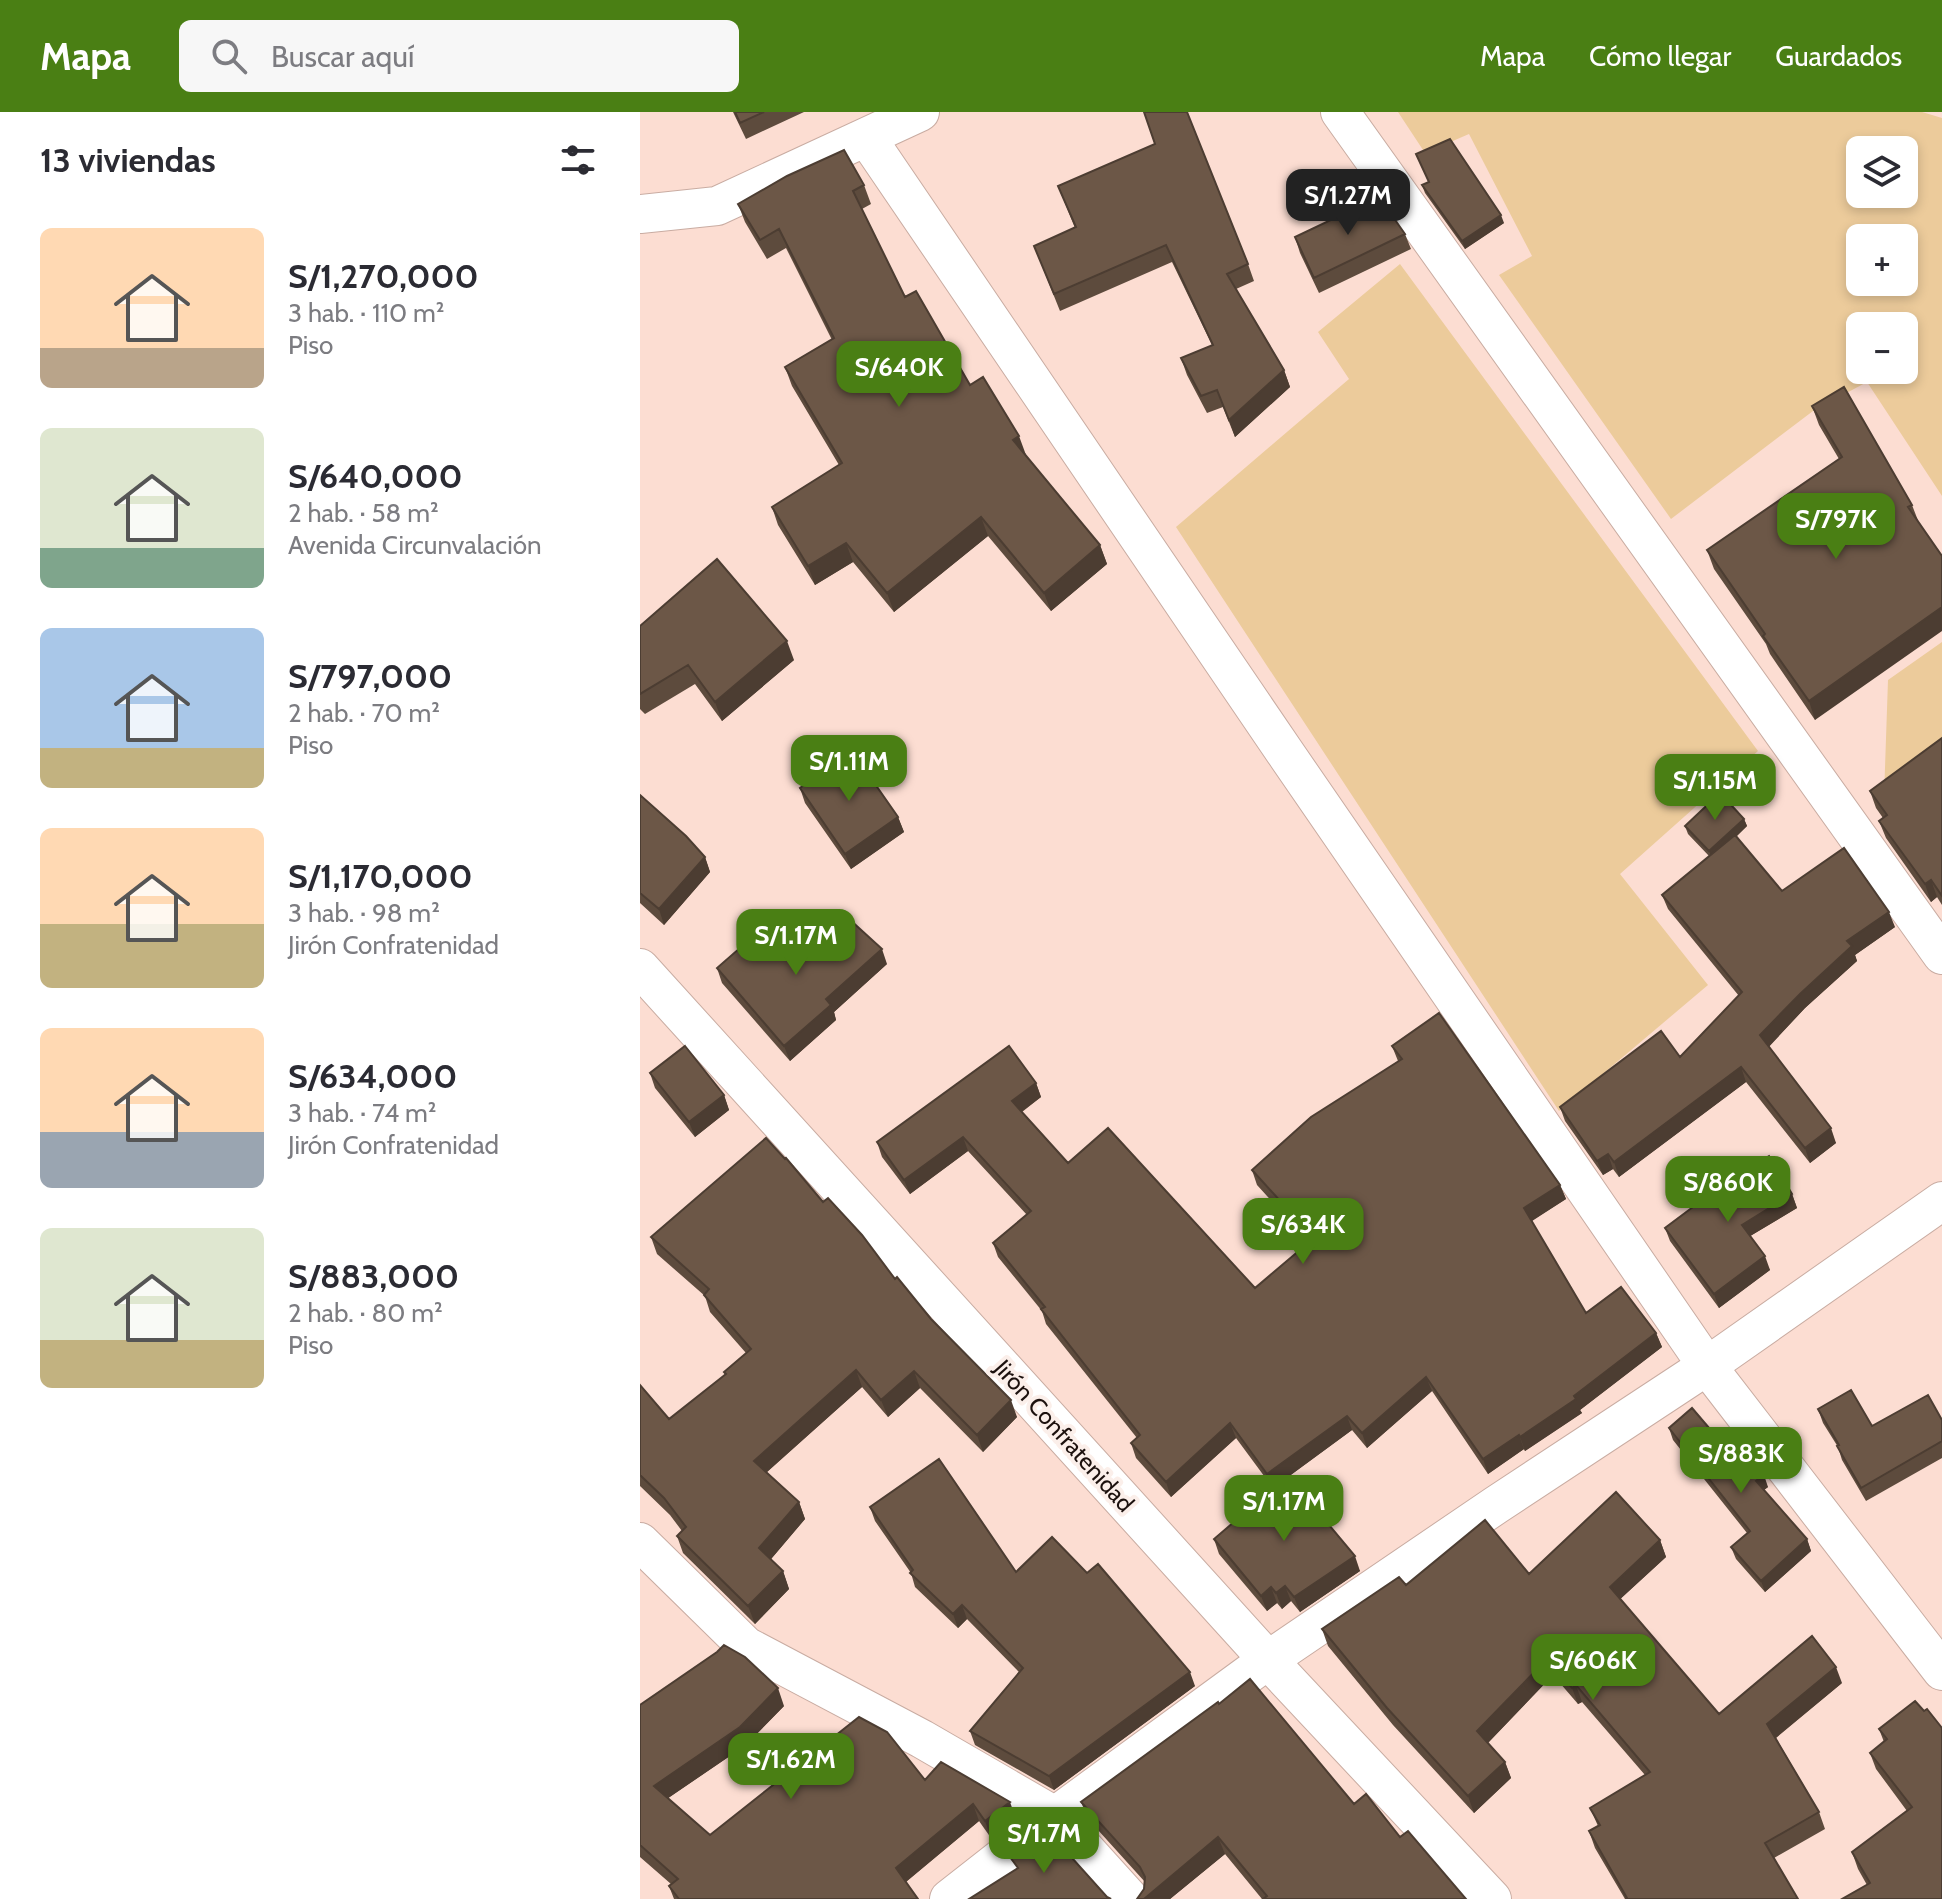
<!DOCTYPE html>
<html lang="es">
<meta charset="utf-8">
<style>
body{margin:0;font-family:Cabin,sans-serif;background:#f7f7f7;color:#2b2b33;height:100vh;display:flex;flex-direction:column;font-size:30px;white-space:nowrap}
*{box-sizing:border-box;margin:0}
p{font-size:26px;color:#7c7c81}
.icon{flex:none;width:44px;height:44px;fill:none;stroke:currentColor;stroke-width:2;stroke-linecap:round;stroke-linejoin:round}
.map{position:relative;flex:1;overflow:hidden}
.sheet{display:flex;flex-direction:column;background:#fff;width:640px}
.sheet>*{flex:none}
.fabs{position:absolute;left:1206px;top:24px;display:grid;gap:16px}
.fabs a{display:grid;place-items:center;width:72px;height:72px;border-radius:12px;background:#fff;box-shadow:0 4px 12px #0003;font-size:40px}
.price{position:absolute;translate:-50% -68px;padding:0 18px;border-radius:16px;background:#4a7f14;color:#fff;font-size:26px;line-height:52px;filter:drop-shadow(0 2px 4px #0008)}
.price::after{content:'';position:absolute;left:50%;top:48px;width:24px;height:18px;margin-left:-12px;background:inherit;clip-path:polygon(0 0,100% 0,50% 100%)}
.price.active{background:#222;color:#fff}
ul{padding:0;list-style:none}
li{display:flex;align-items:center;gap:24px;height:200px;padding:0 40px}
li span{display:grid;place-items:center;flex:none;width:224px;height:160px;border-radius:12px;color:#555}
li>.icon{margin-inline-start:auto}
span .icon{width:96px;height:96px;fill:#fffc;stroke-width:1}
li b{font-size:34px}
h2{display:flex;justify-content:space-between;align-items:center;height:96px;padding:0 40px;font-size:34px}
header{display:flex;align-items:center;gap:48px;box-sizing:border-box;height:112px;padding:0 40px;background:#4a7f14;color:#fff}
header strong{font-size:38px}
nav{display:flex;gap:44px;margin-inline-start:auto;font-size:28px}
.search{width:560px;height:72px;background:#f7f7f7;display:flex;align-items:center;gap:20px;box-sizing:border-box;padding:0 28px;border-radius:12px;color:#7c7c81;font-size:30px}
main{display:flex;flex:1;min-height:0}
.map>svg:first-child{display:block}
.green{fill:#eccb9b;fill-rule:evenodd}
.lines{fill:none;stroke-linecap:round;stroke-linejoin:round}
.minor-casing{stroke:#c9aca2;stroke-width:40}
.minor{stroke:#fff;stroke-width:38}
.wall{fill:#5d4b3d}
.shaded-wall{fill:#4c3d32}
.building{fill:#6c5747;stroke:#4c3d32;stroke-width:2}
.labels{text-anchor:middle;stroke-width:8;stroke-linejoin:round;paint-order:stroke}
.street-label{font-size:24px;fill:#1c110e;stroke:#fbefea}
</style>
<header>
<strong>Mapa</strong>
<div class="search"><svg class="icon" aria-label="search" viewBox="0 0 24 24"><circle cx="10" cy="10" r="6"/><path d="M15 15l6 6"/></svg>Buscar aquí</div>
<nav><a>Mapa</a><a>Cómo llegar</a><a>Guardados</a></nav>
</header>
<main>
<section class="sheet">
<h2>13 viviendas<svg class="icon" aria-label="filters" viewBox="0 0 24 24"><path d="M4 7h16M4 17h16"/><circle cx="9" cy="7" r="2"/><circle cx="15" cy="17" r="2"/></svg></h2>
<ul>
<li><span style="background:linear-gradient(#ffd9b3 75%,#b9a48a 0)"><svg class="icon" aria-label="home" viewBox="0 0 24 24"><path d="M3 11l9-7 9 7M6 9v11h12V9"/></svg></span><div><b>S/1,270,000</b><p>3 hab. · 110 m²</p><p>Piso</p></div></li>
<li><span style="background:linear-gradient(#dfe7d0 75%,#7fa58c 0)"><svg class="icon" aria-label="home" viewBox="0 0 24 24"><path d="M3 11l9-7 9 7M6 9v11h12V9"/></svg></span><div><b>S/640,000</b><p>2 hab. · 58 m²</p><p>Avenida Circunvalación</p></div></li>
<li><span style="background:linear-gradient(#a9c7e8 75%,#c2b280 0)"><svg class="icon" aria-label="home" viewBox="0 0 24 24"><path d="M3 11l9-7 9 7M6 9v11h12V9"/></svg></span><div><b>S/797,000</b><p>2 hab. · 70 m²</p><p>Piso</p></div></li>
<li><span style="background:linear-gradient(#ffd9b3 60%,#c2b280 0)"><svg class="icon" aria-label="home" viewBox="0 0 24 24"><path d="M3 11l9-7 9 7M6 9v11h12V9"/></svg></span><div><b>S/1,170,000</b><p>3 hab. · 98 m²</p><p>Jirón Confratenidad</p></div></li>
<li><span style="background:linear-gradient(#ffd9b3 65%,#9aa5b1 0)"><svg class="icon" aria-label="home" viewBox="0 0 24 24"><path d="M3 11l9-7 9 7M6 9v11h12V9"/></svg></span><div><b>S/634,000</b><p>3 hab. · 74 m²</p><p>Jirón Confratenidad</p></div></li>
<li><span style="background:linear-gradient(#dfe7d0 70%,#c2b280 0)"><svg class="icon" aria-label="home" viewBox="0 0 24 24"><path d="M3 11l9-7 9 7M6 9v11h12V9"/></svg></span><div><b>S/883,000</b><p>2 hab. · 80 m²</p><p>Piso</p></div></li>
</ul>
</section>
<div class="map">
<svg width="1302" height="1787" viewBox="0 0 1302 1787">
<rect width="100%" height="100%" fill="#fcddd2"/>
<path class="green" d="M 758,0 L 1282,0 L 1302,6 L 1302,384 L 1227,270 L 1173,299 L 1031,407 L 859,163 L 892,144 L 829,22 L 785,41 ZM 1220,38 L 1264,38 L 1264,82 L 1220,82 ZM 1220,126 L 1264,126 L 1264,170 L 1220,170 ZM 1220,214 L 1264,214 L 1264,258 L 1220,258 Z
M 760,152 L 1118,639 L 980,762 L 1068,873 L 919,999 L 536,415 L 709,267 L 678,220 Z
M 1302,530 L 1302,644 L 1244,685 L 1248,568 Z"/>
<g class="lines">
<defs>
<path id="minor" d="M 700,0 L 1302,843
M 227,26 L 644,639 L 1067,1254 L 1302,1559
M 0,102 L 77,94 L 280,0
M 0,856 L 628,1548 L 852,1787
M 0,1430 L 106,1534 L 282,1627 L 415,1704 L 490,1787
M 309,1787 L 415,1704 L 628,1548 L 856,1393 L 1067,1254 L 1302,1089"/>
</defs>
<use href="#minor" class="minor-casing"/>
<use href="#minor" class="minor"/>
</g>
<path class="wall" d="M 93,0 L 164,0 L 106,27 Z
M 224,73 L 231,92 L 222,97 L 265,185 L 330,273 L 386,343 L 385,343 L 460,433 L 467,452 L 411,499 L 348,424 L 254,500 L 213,450 L 175,473 L 138,413 L 132,395 L 199,353 L 152,274 L 145,255 L 192,228 L 146,136 L 127,147 L 105,110 L 98,92 Z
M 782,73 L 864,111 L 825,137 L 785,81 Z
M 418,74 L 608,152 L 614,169 L 596,177 L 644,258 L 650,275 L 595,325 L 583,295 L 567,301 L 547,263 L 541,246 L 572,233 L 532,150 L 420,199 L 394,134 L 435,116 Z
M 765,122 L 771,137 L 679,181 L 660,141 L 655,125 Z
M 1172,294 L 1272,393 L 1279,411 L 1175,608 L 1130,542 L 1126,532 L 1074,457 L 1067,438 L 1199,347 L 1179,313 Z
M 0,514 L 154,548 L 82,609 L 55,572 L 5,602 L 0,597 Z
M 1302,626 L 1302,793 L 1297,785 L 1291,790 L 1246,726 L 1239,709 L 1243,706 L 1236,696 L 1230,679 Z
M 160,676 L 258,705 L 264,720 L 211,757 L 165,691 Z
M 0,683 L 65,745 L 70,760 L 24,813 L 0,791 Z
M 1104,707 L 1107,714 L 1096,725 L 1142,779 L 1255,815 L 1215,843 L 1217,849 L 1165,896 L 1129,934 L 1196,1031 L 1170,1051 L 1106,970 L 979,1065 L 973,1057 L 963,1063 L 925,1009 L 920,995 L 1040,945 L 1099,884 L 1028,797 L 1022,783 L 1069,744 L 1048,722 L 1045,714 Z
M 247,852 L 194,900 L 196,908 L 150,949 L 82,871 L 77,856 Z
M 752,934 L 920,1073 L 926,1087 L 891,1109 L 946,1201 L 1016,1221 L 1022,1235 L 940,1298 L 942,1301 L 885,1339 L 884,1337 L 848,1362 L 792,1279 L 727,1336 L 712,1318 L 648,1365 L 720,1459 L 660,1500 L 651,1489 L 642,1497 L 637,1491 L 627,1499 L 579,1442 L 574,1427 L 640,1371 L 633,1376 L 596,1326 L 531,1385 L 496,1346 L 491,1331 L 497,1326 L 406,1212 L 402,1199 L 358,1145 L 353,1131 L 387,1103 L 328,1039 L 270,1082 L 242,1045 L 237,1030 L 396,971 L 401,985 L 382,1000 L 428,1051 L 615,1176 L 669,1130 L 617,1073 L 612,1058 L 758,949 Z
M 10,961 L 84,983 L 89,998 L 55,1025 L 15,976 Z
M 1152,1082 L 1157,1096 L 1110,1124 L 1130,1158 L 1079,1196 L 1030,1129 L 1025,1116 Z
M 183,1090 L 291,1207 L 377,1305 L 343,1340 L 280,1276 L 248,1305 L 222,1275 L 126,1361 L 159,1390 L 165,1407 L 131,1447 L 143,1459 L 149,1477 L 115,1512 L 43,1441 L 37,1424 L 42,1419 L 30,1403 L 0,1374 L 0,1273 L 29,1307 L 85,1263 L 84,1260 L 106,1241 L 70,1200 L 65,1184 L 17,1142 L 11,1125 Z
M 1178,1297 L 1232,1314 L 1302,1308 L 1302,1346 L 1226,1389 L 1202,1348 L 1198,1335 L 1183,1311 Z
M 1029,1316 L 1081,1330 L 1128,1375 L 1124,1378 L 1167,1427 L 1171,1439 L 1125,1480 L 1096,1447 L 1091,1435 L 1107,1421 L 1033,1328 Z
M 230,1395 L 376,1460 L 555,1574 L 414,1678 L 335,1633 L 330,1619 L 379,1560 L 327,1507 L 318,1516 L 275,1475 L 271,1461 L 235,1409 Z
M 1020,1428 L 1026,1445 L 980,1487 L 1079,1602 L 1202,1571 L 1136,1626 L 1179,1700 L 1185,1717 L 1134,1746 L 1158,1787 L 985,1787 L 955,1736 L 949,1719 L 958,1714 L 950,1696 L 1005,1663 L 942,1590 L 938,1592 L 913,1563 L 848,1631 L 865,1650 L 871,1666 L 834,1701 L 753,1613 L 688,1534 L 682,1517 L 766,1473 L 889,1462 Z
M 0,1593 L 144,1594 L 106,1633 L 28,1686 L 70,1723 L 285,1668 L 376,1707 L 351,1726 L 339,1709 L 266,1770 L 278,1787 L 34,1787 L 29,1774 L 31,1772 L 0,1745 Z
M 1284,1599 L 1302,1787 L 1227,1773 L 1218,1757 L 1212,1740 L 1267,1699 L 1236,1657 L 1230,1641 L 1244,1630 L 1239,1617 Z
M 441,1690 L 714,1692 L 760,1725 L 826,1787 L 622,1787 L 585,1742 L 530,1787 L 497,1787 L 504,1777 L 505,1770 L 448,1707 Z"/>
<path class="shaded-wall" d="M 861,103 L 864,111 L 825,137 L 822,129 Z
M 644,258 L 650,275 L 595,325 L 589,308 Z
M 379,324 L 386,343 L 380,347 L 373,328 Z
M 341,405 L 348,424 L 254,500 L 247,481 Z
M 206,431 L 213,450 L 175,473 L 168,454 Z
M 460,433 L 467,452 L 411,499 L 404,481 Z
M 1302,495 L 1302,519 L 1175,608 L 1169,589 Z
M 147,529 L 154,548 L 82,609 L 75,590 Z
M 258,705 L 264,720 L 211,757 L 205,742 Z
M 1104,707 L 1107,714 L 1072,747 L 1069,739 Z
M 65,745 L 70,760 L 24,813 L 19,797 Z
M 1291,768 L 1297,785 L 1291,790 L 1285,772 Z
M 1249,800 L 1255,815 L 1215,843 L 1217,849 L 1165,896 L 1126,938 L 1120,923 L 1207,829 Z
M 242,837 L 247,852 L 194,900 L 196,908 L 150,949 L 144,934 L 186,887 Z
M 1101,955 L 1106,970 L 979,1065 L 974,1050 Z
M 396,971 L 401,985 L 377,1003 L 372,989 Z
M 84,983 L 89,998 L 55,1025 L 49,1010 Z
M 1191,1016 L 1196,1031 L 1170,1051 L 1165,1036 Z
M 323,1025 L 328,1039 L 270,1082 L 264,1068 Z
M 968,1042 L 973,1057 L 963,1063 L 957,1049 Z
M 920,1073 L 926,1087 L 889,1111 L 884,1096 Z
M 1152,1082 L 1157,1096 L 1107,1126 L 1102,1113 Z
M 1125,1144 L 1130,1158 L 1079,1196 L 1074,1182 Z
M 1016,1221 L 1022,1235 L 940,1298 L 942,1301 L 885,1339 L 880,1325 Z
M 216,1258 L 222,1275 L 120,1366 L 114,1349 Z
M 274,1259 L 280,1276 L 248,1305 L 241,1288 Z
M 786,1265 L 792,1279 L 727,1336 L 722,1321 Z
M 371,1288 L 377,1305 L 343,1340 L 337,1323 Z
M 707,1304 L 712,1318 L 633,1376 L 627,1362 Z
M 590,1311 L 596,1326 L 531,1385 L 526,1370 Z
M 879,1323 L 884,1337 L 848,1362 L 843,1347 Z
M 1124,1363 L 1128,1375 L 1120,1381 L 1116,1369 Z
M 159,1390 L 165,1407 L 126,1453 L 119,1436 Z
M 1167,1427 L 1171,1439 L 1125,1480 L 1121,1469 Z
M 1020,1428 L 1026,1445 L 976,1491 L 970,1475 Z
M 715,1444 L 720,1459 L 660,1500 L 654,1485 Z
M 143,1459 L 149,1477 L 115,1512 L 108,1494 Z
M 645,1474 L 651,1489 L 642,1497 L 636,1481 Z
M 631,1475 L 637,1491 L 627,1499 L 621,1484 Z
M 322,1493 L 327,1507 L 318,1516 L 313,1502 Z
M 907,1547 L 913,1563 L 843,1636 L 837,1619 Z
M 1196,1555 L 1202,1571 L 1133,1628 L 1127,1612 Z
M 550,1560 L 555,1574 L 414,1678 L 409,1664 Z
M 936,1573 L 942,1590 L 938,1592 L 932,1576 Z
M 138,1576 L 144,1594 L 106,1633 L 21,1691 L 14,1674 Z
M 865,1650 L 871,1666 L 834,1701 L 828,1684 Z
M 370,1690 L 376,1707 L 351,1726 L 345,1709 Z
M 333,1692 L 339,1709 L 262,1773 L 256,1756 Z
M 578,1725 L 585,1742 L 530,1787 L 504,1787 Z"/>
<path class="building" d="M 95,0 L 124,0 L 100,11 Z
M 504,0 L 547,0 L 608,152 L 587,162 L 644,258 L 589,308 L 577,278 L 561,284 L 541,246 L 573,233 L 526,133 L 414,182 L 394,134 L 436,115 L 418,74 L 515,32 Z
M 810,27 L 861,103 L 822,129 L 782,73 L 789,70 L 776,42 Z
M 204,38 L 224,73 L 213,79 L 265,185 L 276,179 L 330,273 L 343,265 L 379,324 L 373,328 L 460,433 L 404,481 L 341,405 L 247,481 L 206,431 L 168,454 L 132,395 L 202,351 L 145,255 L 194,226 L 139,117 L 120,128 L 98,92 L 147,64 Z
M 739,85 L 765,122 L 674,166 L 655,125 Z
M 1204,275 L 1272,393 L 1268,395 L 1302,444 L 1302,495 L 1169,589 L 1123,524 L 1125,522 L 1067,438 L 1202,345 L 1172,294 Z
M 77,447 L 147,529 L 75,590 L 48,553 L 0,582 L 0,514 Z
M 1302,626 L 1302,784 L 1291,768 L 1285,772 L 1239,709 L 1247,703 L 1230,679 Z
M 212,639 L 258,705 L 205,742 L 160,676 Z
M 1080,681 L 1104,707 L 1069,739 L 1045,714 Z
M 0,683 L 46,724 L 65,745 L 19,797 L 0,781 Z
M 1095,723 L 1142,779 L 1204,736 L 1249,800 L 1207,829 L 1212,834 L 1160,882 L 1120,923 L 1191,1016 L 1165,1036 L 1101,955 L 974,1050 L 968,1042 L 957,1049 L 920,995 L 1021,919 L 1040,945 L 1102,880 L 1022,783 Z
M 208,806 L 242,837 L 186,887 L 191,893 L 144,934 L 77,856 L 124,815 L 156,853 Z
M 799,901 L 920,1073 L 884,1096 L 946,1201 L 981,1175 L 1016,1221 L 934,1284 L 936,1287 L 880,1325 L 879,1323 L 843,1347 L 786,1265 L 722,1321 L 707,1304 L 627,1362 L 590,1311 L 526,1370 L 491,1331 L 500,1323 L 401,1197 L 405,1195 L 353,1131 L 391,1099 L 323,1025 L 264,1068 L 237,1030 L 369,934 L 396,971 L 372,989 L 428,1051 L 468,1016 L 615,1176 L 674,1126 L 612,1058 L 671,1005 L 762,947 L 752,934 Z
M 45,934 L 84,983 L 49,1010 L 10,961 Z
M 126,1026 L 145,1047 L 146,1046 L 183,1090 L 188,1086 L 222,1123 L 255,1167 L 257,1165 L 291,1207 L 371,1288 L 337,1323 L 274,1259 L 241,1288 L 216,1258 L 114,1349 L 159,1390 L 119,1436 L 143,1459 L 108,1494 L 37,1424 L 46,1415 L 24,1386 L 0,1363 L 0,1273 L 29,1307 L 86,1262 L 84,1260 L 111,1237 L 64,1183 L 69,1177 L 11,1125 Z
M 1129,1044 L 1152,1082 L 1102,1113 L 1125,1144 L 1074,1182 L 1025,1116 L 1089,1068 Z
M 1211,1278 L 1232,1314 L 1288,1283 L 1302,1308 L 1302,1329 L 1221,1376 L 1197,1334 L 1199,1333 L 1178,1297 Z
M 1052,1296 L 1081,1330 L 1091,1322 L 1124,1363 L 1116,1369 L 1167,1427 L 1121,1469 L 1091,1435 L 1110,1419 L 1029,1316 Z
M 299,1347 L 376,1460 L 412,1425 L 447,1461 L 458,1452 L 550,1560 L 409,1664 L 330,1619 L 383,1556 L 322,1493 L 313,1502 L 270,1461 L 273,1458 L 230,1395 Z
M 648,1364 L 715,1444 L 654,1485 L 645,1474 L 636,1481 L 631,1475 L 621,1484 L 574,1427 Z
M 976,1380 L 1020,1428 L 970,1475 L 1079,1602 L 1172,1524 L 1196,1555 L 1127,1612 L 1179,1700 L 1125,1731 L 1158,1787 L 986,1787 L 987,1786 L 949,1719 L 960,1713 L 950,1696 L 1010,1660 L 936,1573 L 932,1576 L 907,1547 L 837,1619 L 865,1650 L 828,1684 L 747,1596 L 682,1517 L 759,1465 L 766,1473 L 845,1408 L 889,1462 Z
M 84,1533 L 105,1545 L 138,1576 L 100,1615 L 14,1674 L 70,1723 L 219,1605 L 247,1620 L 285,1668 L 301,1650 L 370,1690 L 345,1709 L 333,1692 L 256,1756 L 278,1787 L 39,1787 L 29,1774 L 38,1767 L 0,1733 L 0,1593 L 77,1540 Z
M 610,1567 L 714,1692 L 726,1682 L 760,1725 L 768,1719 L 826,1787 L 623,1787 L 627,1784 L 578,1725 L 504,1787 L 497,1787 L 504,1777 L 505,1765 L 500,1755 L 441,1690 L 578,1590 L 579,1592 Z
M 1275,1589 L 1284,1599 L 1287,1597 L 1302,1616 L 1302,1787 L 1202,1787 L 1230,1771 L 1212,1740 L 1272,1695 L 1230,1641 L 1247,1627 L 1239,1617 Z
M 406,1717 L 467,1785 L 471,1787 L 329,1787 L 378,1756 L 370,1745 Z"/>
<g class="labels">
<g class="street-label">
<text transform="translate(424 1324) rotate(48)" y="8">Jirón Confratenidad</text>
</g>
</g>
</svg>
<div class="fabs">
<a><svg class="icon" aria-label="layers" viewBox="0 0 24 24"><path d="M12 4l9 5-9 5-9-5zM3 14l9 5 9-5"/></svg></a>
<a>+</a>
<a>−</a>
</div>
<b class="price active" style="left:708px;top:125px">S/1.27M</b>
<b class="price" style="left:259px;top:297px">S/640K</b>
<b class="price" style="left:1196px;top:449px">S/797K</b>
<b class="price" style="left:209px;top:691px">S/1.11M</b>
<b class="price" style="left:1075px;top:710px">S/1.15M</b>
<b class="price" style="left:156px;top:865px">S/1.17M</b>
<b class="price" style="left:1088px;top:1112px">S/860K</b>
<b class="price" style="left:663px;top:1154px">S/634K</b>
<b class="price" style="left:1101px;top:1383px">S/883K</b>
<b class="price" style="left:644px;top:1431px">S/1.17M</b>
<b class="price" style="left:953px;top:1590px">S/606K</b>
<b class="price" style="left:151px;top:1689px">S/1.62M</b>
<b class="price" style="left:404px;top:1763px">S/1.7M</b>
</div>
</main>
